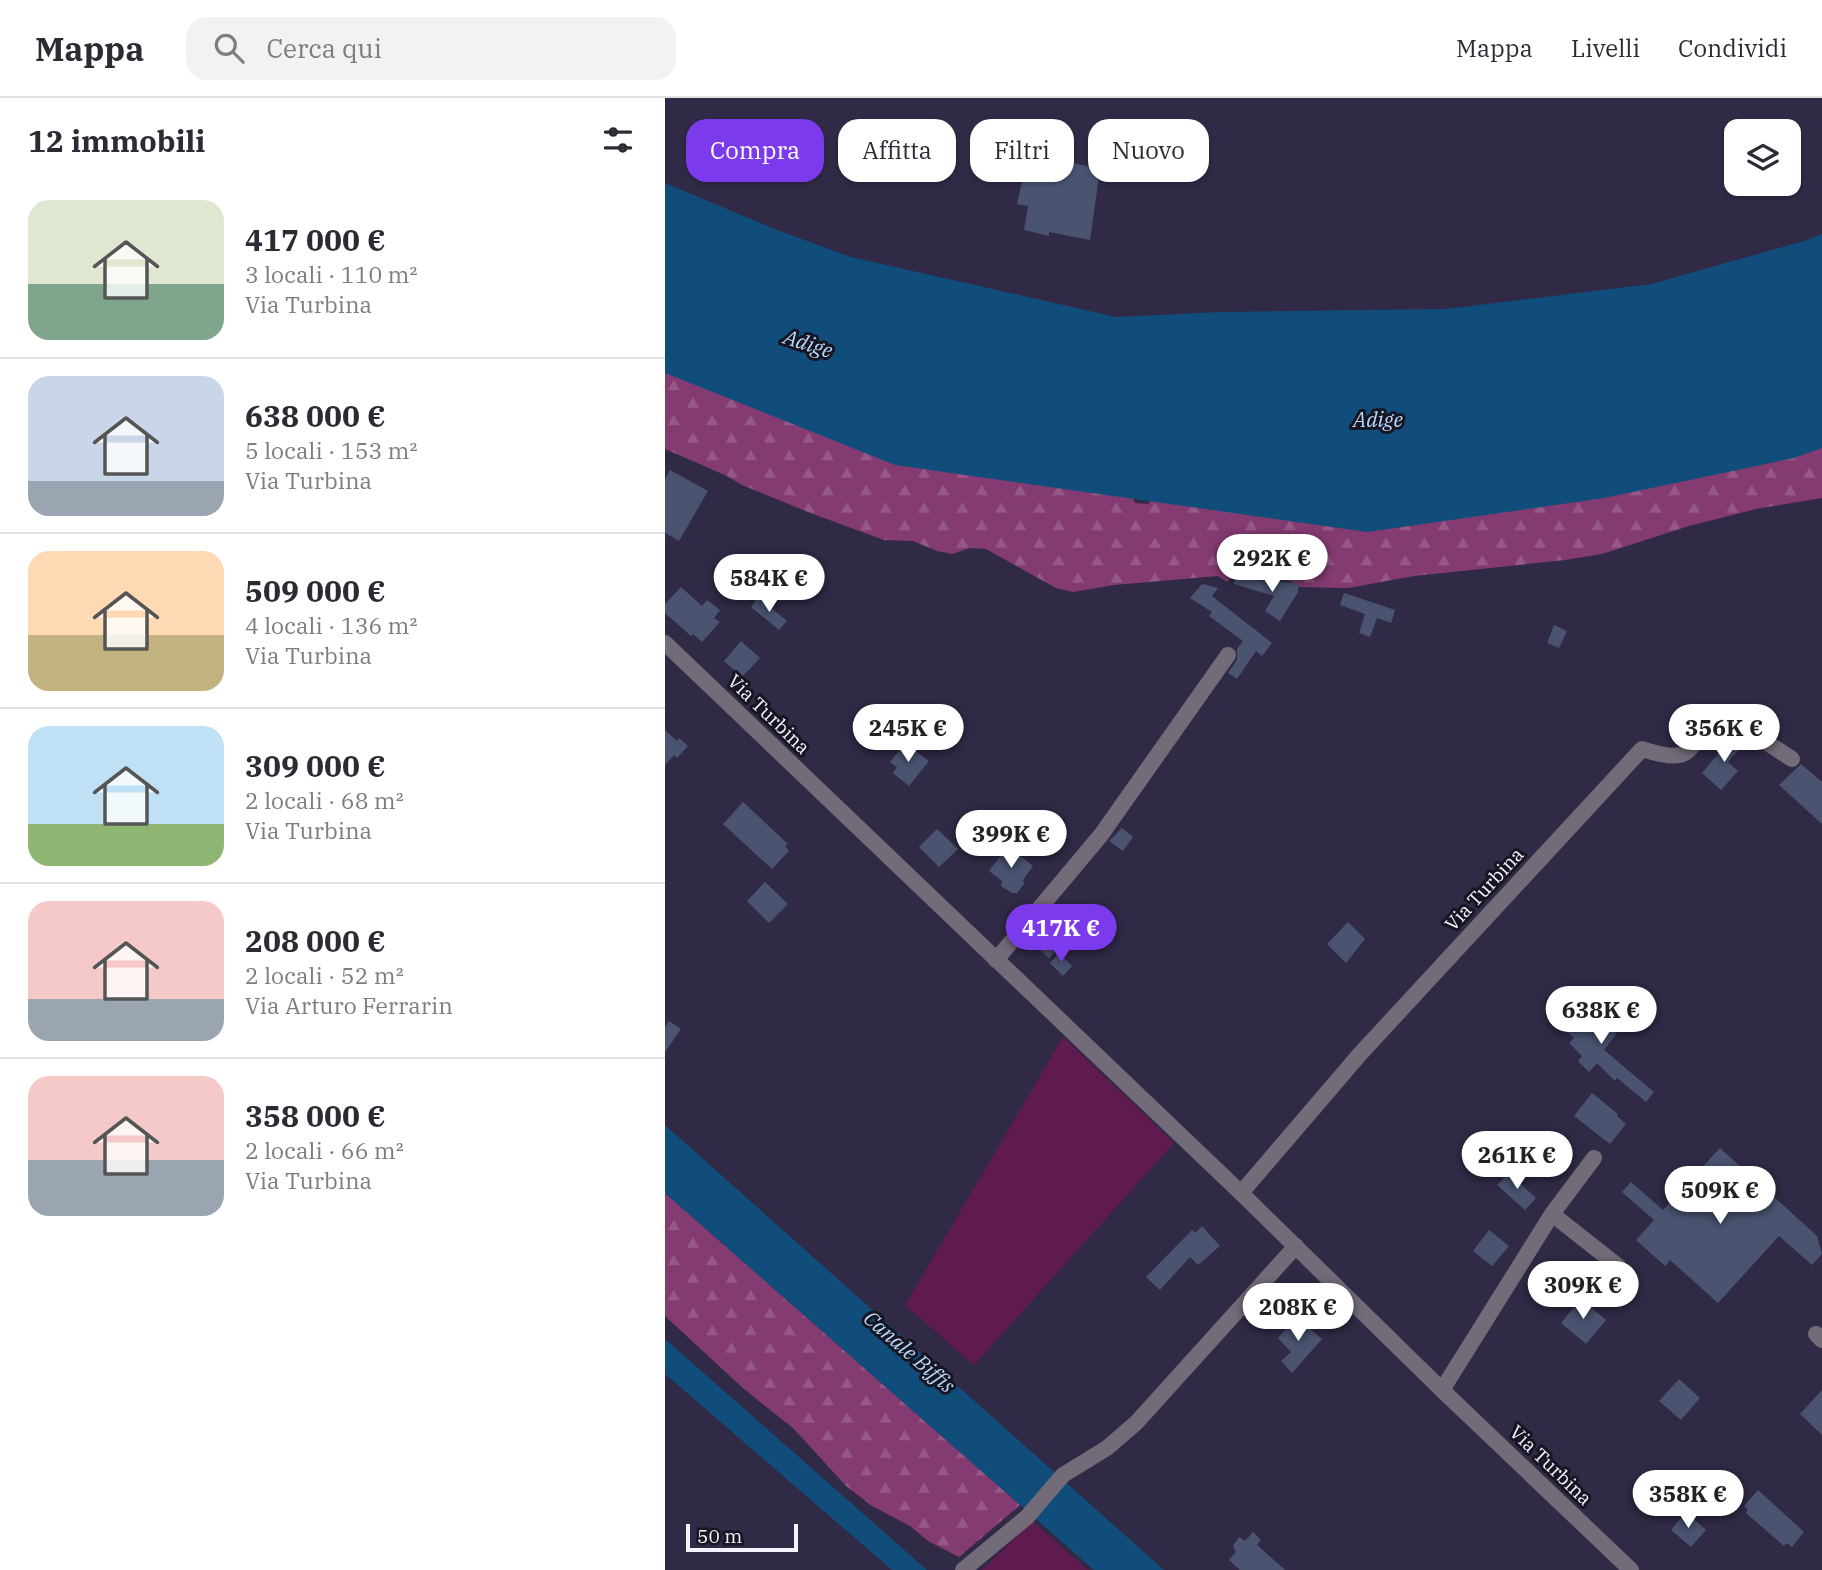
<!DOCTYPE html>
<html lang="it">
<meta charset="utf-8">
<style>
body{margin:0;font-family:"IBM Plex Serif",serif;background:#f2f2f3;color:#2b2b33;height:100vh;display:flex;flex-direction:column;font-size:26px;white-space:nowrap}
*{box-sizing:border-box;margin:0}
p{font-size:23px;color:#7c7c81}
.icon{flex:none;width:38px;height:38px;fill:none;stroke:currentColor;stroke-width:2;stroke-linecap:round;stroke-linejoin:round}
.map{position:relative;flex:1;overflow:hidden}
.details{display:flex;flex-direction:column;background:#fff;width:665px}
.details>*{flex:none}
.hud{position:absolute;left:21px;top:21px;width:665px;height:63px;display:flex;gap:14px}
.tools{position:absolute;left:1059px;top:21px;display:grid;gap:14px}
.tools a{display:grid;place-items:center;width:77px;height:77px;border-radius:14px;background:#fff;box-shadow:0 2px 5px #0004;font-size:35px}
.scale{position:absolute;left:21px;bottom:18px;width:112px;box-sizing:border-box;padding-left:7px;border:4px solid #f3f2fd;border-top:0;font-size:19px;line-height:24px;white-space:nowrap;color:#f3f2fd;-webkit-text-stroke:5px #181522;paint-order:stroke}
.price{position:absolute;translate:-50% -60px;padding:0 16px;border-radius:24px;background:#fff;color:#222;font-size:23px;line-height:46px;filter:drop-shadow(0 2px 4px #0008)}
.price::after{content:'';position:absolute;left:50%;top:42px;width:21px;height:16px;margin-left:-10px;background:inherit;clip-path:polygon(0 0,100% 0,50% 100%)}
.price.active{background:#7c3aed;color:#fff}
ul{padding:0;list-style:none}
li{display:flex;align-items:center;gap:21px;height:175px;padding:0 28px}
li+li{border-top:2px solid #e1e1e2}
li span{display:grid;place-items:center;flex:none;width:196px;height:140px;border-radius:21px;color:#555}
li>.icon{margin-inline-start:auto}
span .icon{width:84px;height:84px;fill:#fffc;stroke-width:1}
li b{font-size:30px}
h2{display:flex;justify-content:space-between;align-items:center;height:84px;padding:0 28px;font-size:30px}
.pill{padding:0 24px;border-radius:21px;background:#fff;box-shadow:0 2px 5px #0004;font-size:24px;line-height:63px}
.pill.active{background:#7c3aed;color:#fff}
header{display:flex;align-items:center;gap:42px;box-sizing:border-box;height:98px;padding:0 35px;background:#fff;border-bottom:2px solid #e1e1e2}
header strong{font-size:33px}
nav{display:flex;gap:38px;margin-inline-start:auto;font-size:24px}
.search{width:490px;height:63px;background:#f2f2f3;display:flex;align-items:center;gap:18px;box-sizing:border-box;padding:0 24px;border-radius:21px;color:#7c7c81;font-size:26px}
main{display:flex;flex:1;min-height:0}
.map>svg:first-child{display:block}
.green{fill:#5f1a50}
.forest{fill:url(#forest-firs)}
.water{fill:#104d7b}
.building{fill:#4a5471}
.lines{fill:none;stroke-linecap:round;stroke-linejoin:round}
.minor{stroke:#746b78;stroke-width:16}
.labels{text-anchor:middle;stroke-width:6;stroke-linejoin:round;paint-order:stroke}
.street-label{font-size:19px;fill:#f3f2fd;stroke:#181522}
.water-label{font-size:21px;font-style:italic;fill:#b7dafc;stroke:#181522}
</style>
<header>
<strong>Mappa</strong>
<div class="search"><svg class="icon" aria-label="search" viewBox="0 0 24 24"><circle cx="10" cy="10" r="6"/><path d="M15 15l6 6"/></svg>Cerca qui</div>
<nav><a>Mappa</a><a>Livelli</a><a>Condividi</a></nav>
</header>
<main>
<section class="details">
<h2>12 immobili<svg class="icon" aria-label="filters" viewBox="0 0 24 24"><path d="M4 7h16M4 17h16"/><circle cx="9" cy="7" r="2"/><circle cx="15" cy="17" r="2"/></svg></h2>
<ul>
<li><span style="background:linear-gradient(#dfe7d0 60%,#7fa58c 0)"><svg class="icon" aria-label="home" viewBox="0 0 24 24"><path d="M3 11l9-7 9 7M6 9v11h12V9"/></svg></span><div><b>417 000 €</b><p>3 locali · 110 m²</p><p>Via Turbina</p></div></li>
<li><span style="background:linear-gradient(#c9d6e8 75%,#9aa5b1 0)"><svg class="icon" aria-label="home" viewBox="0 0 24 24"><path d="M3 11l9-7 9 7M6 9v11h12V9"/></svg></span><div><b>638 000 €</b><p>5 locali · 153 m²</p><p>Via Turbina</p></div></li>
<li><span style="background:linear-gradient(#ffd9b3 60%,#c2b280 0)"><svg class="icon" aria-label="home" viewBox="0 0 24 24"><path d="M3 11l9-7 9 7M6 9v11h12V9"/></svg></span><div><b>509 000 €</b><p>4 locali · 136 m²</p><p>Via Turbina</p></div></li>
<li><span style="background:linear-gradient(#bfe0f5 70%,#8fb573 0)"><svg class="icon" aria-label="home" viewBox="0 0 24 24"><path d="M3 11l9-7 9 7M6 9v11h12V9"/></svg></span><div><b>309 000 €</b><p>2 locali · 68 m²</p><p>Via Turbina</p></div></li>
<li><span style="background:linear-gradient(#f6c9c9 70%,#9aa5b1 0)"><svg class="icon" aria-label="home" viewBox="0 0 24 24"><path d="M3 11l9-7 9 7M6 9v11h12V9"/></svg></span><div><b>208 000 €</b><p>2 locali · 52 m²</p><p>Via Arturo Ferrarin</p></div></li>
<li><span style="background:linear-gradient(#f6c9c9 60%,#9aa5b1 0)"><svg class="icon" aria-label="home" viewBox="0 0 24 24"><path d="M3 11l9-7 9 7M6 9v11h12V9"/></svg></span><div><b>358 000 €</b><p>2 locali · 66 m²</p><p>Via Turbina</p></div></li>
</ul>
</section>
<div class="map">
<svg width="1157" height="1472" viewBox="0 0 1157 1472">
<defs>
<pattern id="forest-firs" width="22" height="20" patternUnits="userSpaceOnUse" patternTransform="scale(1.75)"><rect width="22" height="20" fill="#843b72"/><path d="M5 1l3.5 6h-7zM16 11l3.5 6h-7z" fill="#965887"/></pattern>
</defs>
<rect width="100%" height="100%" fill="#302a46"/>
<path class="green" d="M 398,939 L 509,1045 L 309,1267 L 240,1207 Z
M 367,1423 L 423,1472 L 317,1472 Z"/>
<path class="forest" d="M 0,262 L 460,376 L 470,405 L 484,406 L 486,390 L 1157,340 L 1157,400 L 1091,411 L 1024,428 L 937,456 L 900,462 L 749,478 L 683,490 L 635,489 L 625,483 L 567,477 L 562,484 L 553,478 L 449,487 L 408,494 L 391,490 L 321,451 L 305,450 L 287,456 L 272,453 L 248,443 L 219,442 L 148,416 L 77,387 L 62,378 L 0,351 Z
M 0,1095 L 328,1383 L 355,1407 L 294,1459 L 263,1443 L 245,1428 L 207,1408 L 181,1388 L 129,1331 L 79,1291 L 0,1218 Z"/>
<path class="water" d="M 0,85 L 112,132 L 186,159 L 451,219 L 555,214 L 781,211 L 986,186 L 1139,143 L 1157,136 L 1157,350 L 1129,360 L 939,400 L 702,434 L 230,367 L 0,275 Z
M 0,1027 L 499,1472 L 429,1472 L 0,1095 Z
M 0,1241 L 262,1472 L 227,1472 L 0,1276 Z"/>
<path class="building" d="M 403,64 L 435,71 L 425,142 L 384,134 L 384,138 L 359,132 L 363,108 L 352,106 L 360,70 L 401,79 Z
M 5,372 L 43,393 L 14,443 L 0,435 L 0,381 Z
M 571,477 L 599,483 L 634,485 L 633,494 L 615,523 L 600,513 L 609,498 L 569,486 Z
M 537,486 L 553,490 L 547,498 L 607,545 L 597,558 L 591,553 L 572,581 L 563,575 L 572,562 L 572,551 L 578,543 L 544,518 L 547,514 L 525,500 Z
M 16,489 L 37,508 L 42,502 L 55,512 L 49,520 L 55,524 L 37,544 L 28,536 L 26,538 L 0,515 L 0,506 Z
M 679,495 L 730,512 L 726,525 L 712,520 L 705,539 L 694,535 L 700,516 L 675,507 Z
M 93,499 L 122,523 L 114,532 L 86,509 Z
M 889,527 L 902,533 L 894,550 L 882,545 Z
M 76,543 L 95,560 L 77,579 L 59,563 Z
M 0,632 L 12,643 L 14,640 L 23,648 L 12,660 L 9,657 L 0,667 Z
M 1070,636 L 1081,644 L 1063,664 L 1073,673 L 1056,692 L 1037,675 Z
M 240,645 L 264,663 L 244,688 L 228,675 L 232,669 L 225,664 Z
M 1136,666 L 1157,684 L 1157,726 L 1114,687 Z
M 78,704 L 123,746 L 120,748 L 124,753 L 107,771 L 58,726 Z
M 457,730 L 468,739 L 458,753 L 444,743 Z
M 272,731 L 293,751 L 274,769 L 254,749 Z
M 343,748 L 368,768 L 358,782 L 359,786 L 352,795 L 347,795 L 336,788 L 337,783 L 324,773 Z
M 100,784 L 123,806 L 104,825 L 82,803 Z
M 411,812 L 420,820 L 384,860 L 362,841 L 370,832 L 373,834 L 385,821 L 394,830 Z
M 683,824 L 700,841 L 681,865 L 662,846 Z
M 394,855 L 407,868 L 398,878 L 385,865 Z
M 934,899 L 946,909 L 936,920 L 952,935 L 939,952 L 989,994 L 981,1004 L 952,980 L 950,983 L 932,965 L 924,974 L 913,963 L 917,958 L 904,945 L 909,940 L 898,930 L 918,909 L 923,912 Z
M 4,923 L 16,931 L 0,954 L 0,929 Z
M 927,995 L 953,1016 L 952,1018 L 961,1026 L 945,1046 L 909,1018 Z
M 1055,1050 L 1152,1138 L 1157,1156 L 1147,1167 L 1114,1138 L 1053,1205 L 1005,1162 L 1000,1168 L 971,1142 L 989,1122 L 957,1094 L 966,1084 L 998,1112 Z
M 844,1075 L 871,1100 L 860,1112 L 832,1087 Z
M 537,1128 L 555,1148 L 533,1167 L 525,1159 L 495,1192 L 481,1179 L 527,1132 L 530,1135 Z
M 824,1132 L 844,1148 L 827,1168 L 808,1153 Z
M 932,1165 L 942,1173 L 930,1187 L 920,1179 Z
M 916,1201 L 941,1222 L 921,1246 L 896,1225 Z
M 631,1219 L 657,1241 L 627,1275 L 616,1263 L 626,1254 L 613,1240 Z
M 1014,1281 L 1035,1300 L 1016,1322 L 994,1303 Z
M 1157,1292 L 1157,1337 L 1135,1316 Z
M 1093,1392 L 1139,1434 L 1127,1449 L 1122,1445 L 1119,1448 L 1081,1415 L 1083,1412 L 1079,1408 Z
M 1021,1414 L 1041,1432 L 1026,1449 L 1006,1432 Z
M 588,1434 L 596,1442 L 592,1447 L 620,1472 L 575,1472 L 564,1462 L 571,1454 L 568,1448 L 574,1439 L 580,1443 Z"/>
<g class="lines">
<path class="minor" d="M 0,545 L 576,1095 L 777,1292 L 966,1472
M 331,862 L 436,737 L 563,557
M 576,1095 L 695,956 L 977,651 C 1035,670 1017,645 1056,621 L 1070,624 L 1127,661
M 887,1116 L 953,1168
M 1151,1236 L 1157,1242
M 777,1292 L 887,1116 L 929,1060
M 298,1472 L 362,1419 L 398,1377 L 442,1350 L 471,1325 L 631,1148"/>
</g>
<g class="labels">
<g class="street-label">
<text transform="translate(104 616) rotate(44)" y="7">Via Turbina</text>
<text transform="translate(819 791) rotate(-47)" y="7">Via Turbina</text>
<text transform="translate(886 1367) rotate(44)" y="7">Via Turbina</text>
</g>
<g class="water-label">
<text transform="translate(143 246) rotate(18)" y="7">Adige</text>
<text x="713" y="329">Adige</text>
<text transform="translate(244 1254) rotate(41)" y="7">Canale Biffis</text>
</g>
</g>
</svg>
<div class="tools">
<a><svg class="icon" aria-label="layers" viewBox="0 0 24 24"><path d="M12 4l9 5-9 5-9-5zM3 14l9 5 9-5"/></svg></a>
</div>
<div class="scale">50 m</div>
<b class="price" style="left:607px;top:496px">292K €</b>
<b class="price" style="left:104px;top:516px">584K €</b>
<b class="price" style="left:243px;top:666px">245K €</b>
<b class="price" style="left:1059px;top:666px">356K €</b>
<b class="price" style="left:346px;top:772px">399K €</b>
<b class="price active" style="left:396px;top:866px">417K €</b>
<b class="price" style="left:936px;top:948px">638K €</b>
<b class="price" style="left:852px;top:1093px">261K €</b>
<b class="price" style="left:1055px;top:1128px">509K €</b>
<b class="price" style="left:918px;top:1223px">309K €</b>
<b class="price" style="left:633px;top:1245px">208K €</b>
<b class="price" style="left:1023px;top:1432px">358K €</b>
<div class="hud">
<a class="pill active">Compra</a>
<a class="pill">Affitta</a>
<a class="pill">Filtri</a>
<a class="pill">Nuovo</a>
</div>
</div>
</main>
